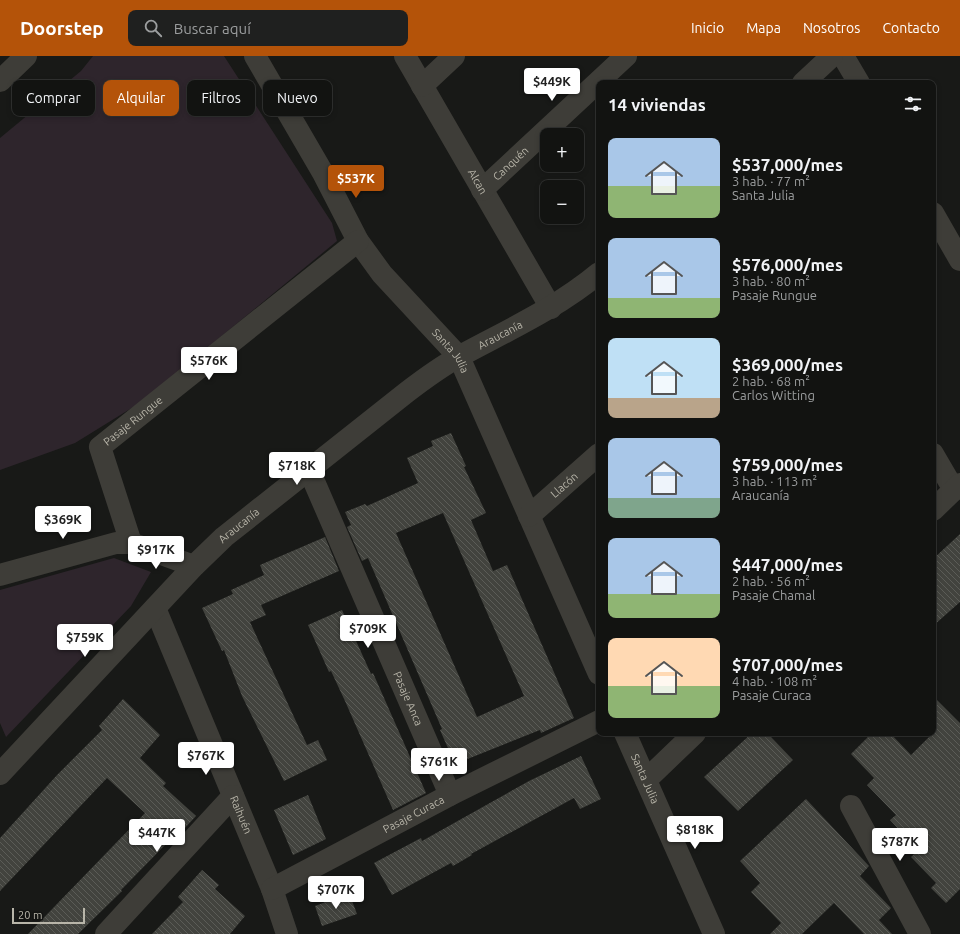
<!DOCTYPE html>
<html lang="es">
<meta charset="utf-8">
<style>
body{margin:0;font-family:Ubuntu,sans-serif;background:#1f201f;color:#f1f3f6;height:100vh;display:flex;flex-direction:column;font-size:15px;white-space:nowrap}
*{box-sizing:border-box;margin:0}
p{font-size:13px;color:#9c9e9f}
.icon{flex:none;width:22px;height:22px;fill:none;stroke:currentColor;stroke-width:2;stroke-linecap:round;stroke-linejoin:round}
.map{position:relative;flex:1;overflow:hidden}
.details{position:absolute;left:596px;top:24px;width:340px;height:656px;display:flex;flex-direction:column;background:#121311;border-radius:8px;box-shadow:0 2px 6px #0003,0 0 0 1px #313231}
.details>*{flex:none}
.guide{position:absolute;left:12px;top:24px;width:380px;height:36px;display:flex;gap:8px}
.fabs{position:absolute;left:540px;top:72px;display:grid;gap:8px}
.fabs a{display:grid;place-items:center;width:44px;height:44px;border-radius:8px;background:#121311;box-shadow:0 2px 6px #0003,0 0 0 1px #313231;font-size:20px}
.scale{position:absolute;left:12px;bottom:10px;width:73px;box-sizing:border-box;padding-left:4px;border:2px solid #b8b5a9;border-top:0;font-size:11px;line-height:14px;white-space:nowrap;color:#b8b5a9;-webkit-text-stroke:3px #131412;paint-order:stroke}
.price{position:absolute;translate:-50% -34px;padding:0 9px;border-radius:4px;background:#fff;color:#222;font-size:13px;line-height:26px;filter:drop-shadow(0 1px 2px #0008)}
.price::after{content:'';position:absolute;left:50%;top:24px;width:12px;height:9px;margin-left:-6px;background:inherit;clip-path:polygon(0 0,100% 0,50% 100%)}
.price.selected{background:#b45309;color:#fff}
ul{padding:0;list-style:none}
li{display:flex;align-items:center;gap:12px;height:100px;padding:0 12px}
li span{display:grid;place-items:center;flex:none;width:112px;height:80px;border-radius:8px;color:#555}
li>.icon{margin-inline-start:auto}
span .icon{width:48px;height:48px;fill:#fffc;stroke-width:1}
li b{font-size:17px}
h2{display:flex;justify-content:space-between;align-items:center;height:48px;padding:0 12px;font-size:17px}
.pill{padding:0 14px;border-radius:8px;background:#121311;box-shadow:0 2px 6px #0003,0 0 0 1px #313231;font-size:14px;line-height:36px}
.pill.selected{background:#b45309;color:#fff}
header{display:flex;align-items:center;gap:24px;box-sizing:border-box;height:56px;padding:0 20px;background:#b45309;color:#fff}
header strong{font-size:19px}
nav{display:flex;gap:22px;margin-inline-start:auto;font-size:14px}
.search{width:280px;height:36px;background:#1f201f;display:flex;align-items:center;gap:10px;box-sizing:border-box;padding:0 14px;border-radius:8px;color:#9c9e9f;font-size:15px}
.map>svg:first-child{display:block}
.grass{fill:#2e252c}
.building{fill:url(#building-back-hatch);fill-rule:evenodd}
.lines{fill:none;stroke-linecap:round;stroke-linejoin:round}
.minor{stroke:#3e3d38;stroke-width:22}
.labels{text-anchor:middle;stroke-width:3.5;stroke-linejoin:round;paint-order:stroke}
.street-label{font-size:11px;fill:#b8b5a9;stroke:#131412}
</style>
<header>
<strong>Doorstep</strong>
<div class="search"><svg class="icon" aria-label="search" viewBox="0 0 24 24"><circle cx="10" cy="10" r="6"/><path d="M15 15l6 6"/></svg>Buscar aquí</div>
<nav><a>Inicio</a><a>Mapa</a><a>Nosotros</a><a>Contacto</a></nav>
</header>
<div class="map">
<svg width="960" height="878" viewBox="0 0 960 878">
<defs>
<pattern id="building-back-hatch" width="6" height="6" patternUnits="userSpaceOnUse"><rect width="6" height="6" fill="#42433e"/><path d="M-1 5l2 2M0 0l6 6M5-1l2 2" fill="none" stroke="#5b5c57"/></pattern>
</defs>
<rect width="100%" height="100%" fill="#181917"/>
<path class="grass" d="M 93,0 L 224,0 L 332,167 L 337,185 L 143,345 L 75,387 L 0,414 L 0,82 L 81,15 Z
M 114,502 L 151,516 L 131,550 L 6,681 L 0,667 L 0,534 Z"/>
<path class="building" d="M 451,377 L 466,410 L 464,411 L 486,457 L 471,464 L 493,515 L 507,509 L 574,662 L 541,677 L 540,674 L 455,708 L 440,674 L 442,673 L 368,502 L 362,505 L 347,471 L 351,469 L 345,456 L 365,448 L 367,450 L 418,427 L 407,402 L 433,390 L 431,385 ZM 443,457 L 524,640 L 477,661 L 396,477 Z
M 960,478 L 960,546 L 933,570 L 933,503 Z
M 325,481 L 339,515 L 261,549 L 266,559 L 250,566 L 307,689 L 318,684 L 327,704 L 284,725 L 242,640 L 224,594 L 222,595 L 202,552 L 233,538 L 231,534 L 264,519 L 260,509 Z
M 342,554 L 371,618 L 373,617 L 426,737 L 393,754 L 345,645 L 331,615 L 329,616 L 308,569 Z
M 933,640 L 960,667 L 960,833 L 946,847 L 931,832 L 936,827 L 911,801 L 918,794 L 890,764 L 896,759 L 867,729 L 874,722 L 851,698 L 872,677 L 890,677 L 911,699 L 933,677 Z
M 123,643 L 160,679 L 140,702 L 166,727 L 163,730 L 196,760 L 171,787 L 169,785 L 121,834 L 122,835 L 78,878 L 28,878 L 145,757 L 107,722 L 0,835 L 0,782 L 58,718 L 102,674 L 99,670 Z
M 752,677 L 767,677 L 793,704 L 738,755 L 704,721 Z
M 581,700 L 601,743 L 580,753 L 574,742 L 471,798 L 472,799 L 453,810 L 451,807 L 392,839 L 374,807 L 421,782 L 422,785 L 529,725 Z
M 308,739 L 326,783 L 293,799 L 274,754 Z
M 806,743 L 869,810 L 860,820 L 891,852 L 879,864 L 892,878 L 864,878 L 834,847 L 802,878 L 770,878 L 781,867 L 751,836 L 760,827 L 740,805 Z
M 202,814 L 219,829 L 215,833 L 245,860 L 230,878 L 152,878 L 183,846 L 178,841 Z
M 349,837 L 357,858 L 322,870 L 315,850 Z"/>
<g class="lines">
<g class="minor">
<path id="s1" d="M 255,0 L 323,117 L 358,185 L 382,218 L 459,301 L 599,618"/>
<path id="s2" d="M 405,0 L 551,252"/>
<path d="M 843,0 L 859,27"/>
<path d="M 0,25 L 26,0"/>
<path d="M 803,27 L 832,0"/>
<path d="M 422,30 L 454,0"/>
<path id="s3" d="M 482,134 L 626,0"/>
<path d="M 933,157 L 960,204"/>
<path d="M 933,398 L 954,434"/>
<path id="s4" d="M 309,414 L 450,739"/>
<path d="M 933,454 L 960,428"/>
<path id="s5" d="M 529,460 L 599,398"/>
<path id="s6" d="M 131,487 L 100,391 L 358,185"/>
<path d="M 0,519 L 116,487 L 131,487 L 194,510"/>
<path id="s7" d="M 155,552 L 272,833 L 287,878"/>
<path id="s8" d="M 625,677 L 714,878"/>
<path id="s9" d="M 0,718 L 194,510 L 224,481 L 407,336 C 424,323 442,310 460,300 C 508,274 557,252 599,217"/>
<path d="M 646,724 L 695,677"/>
<path d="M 851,750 L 920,878"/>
<path id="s10" d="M 272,833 L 450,739 L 599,665"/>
<path d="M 106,878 L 233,740"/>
</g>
</g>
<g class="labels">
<g class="street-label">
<text dy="4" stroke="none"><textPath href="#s3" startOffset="39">Canquén</textPath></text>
<text dy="4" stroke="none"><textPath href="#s2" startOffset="145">Alcan</textPath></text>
<text dy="4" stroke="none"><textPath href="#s9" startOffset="669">Araucanía</textPath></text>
<text dy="4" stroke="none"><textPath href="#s1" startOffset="356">Santa Julia</textPath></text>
<text dy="4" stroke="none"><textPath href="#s6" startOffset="143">Pasaje Rungue</textPath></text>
<text dy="4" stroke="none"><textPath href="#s5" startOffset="47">Llacón</textPath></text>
<text dy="4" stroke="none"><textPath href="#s9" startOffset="345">Araucanía</textPath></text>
<text dy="4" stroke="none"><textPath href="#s4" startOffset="249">Pasaje Anca</textPath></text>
<text dy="4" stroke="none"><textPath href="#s8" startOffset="50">Santa Julia</textPath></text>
<text dy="4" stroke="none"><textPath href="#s7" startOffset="224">Raihuén</textPath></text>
<text dy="4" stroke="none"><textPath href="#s10" startOffset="160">Pasaje Curaca</textPath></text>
</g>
</g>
</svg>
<div class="fabs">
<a>+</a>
<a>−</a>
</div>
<div class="scale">20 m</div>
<b class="price" style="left:552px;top:46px">$449K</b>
<b class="price selected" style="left:356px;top:143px">$537K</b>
<b class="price" style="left:209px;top:325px">$576K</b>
<b class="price" style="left:297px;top:430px">$718K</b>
<b class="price" style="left:63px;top:484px">$369K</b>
<b class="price" style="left:156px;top:514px">$917K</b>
<b class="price" style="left:368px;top:593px">$709K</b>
<b class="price" style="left:85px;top:602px">$759K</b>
<b class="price" style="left:206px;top:720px">$767K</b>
<b class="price" style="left:439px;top:726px">$761K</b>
<b class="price" style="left:695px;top:794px">$818K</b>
<b class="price" style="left:157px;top:797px">$447K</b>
<b class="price" style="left:900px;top:806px">$787K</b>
<b class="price" style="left:336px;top:854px">$707K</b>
<div class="guide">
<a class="pill">Comprar</a>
<a class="pill selected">Alquilar</a>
<a class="pill">Filtros</a>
<a class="pill">Nuevo</a>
</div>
<section class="details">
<h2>14 viviendas<svg class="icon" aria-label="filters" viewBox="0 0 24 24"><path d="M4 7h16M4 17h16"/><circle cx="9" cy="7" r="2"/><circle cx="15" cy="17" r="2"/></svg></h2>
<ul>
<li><span style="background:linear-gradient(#a9c7e8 60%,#8fb573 0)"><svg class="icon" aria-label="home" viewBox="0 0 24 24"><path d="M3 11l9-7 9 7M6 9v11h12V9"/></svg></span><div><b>$537,000/mes</b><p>3 hab. · 77 m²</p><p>Santa Julia</p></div></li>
<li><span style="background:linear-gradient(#a9c7e8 75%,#8fb573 0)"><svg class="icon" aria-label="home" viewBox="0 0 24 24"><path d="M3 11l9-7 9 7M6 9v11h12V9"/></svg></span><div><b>$576,000/mes</b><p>3 hab. · 80 m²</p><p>Pasaje Rungue</p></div></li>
<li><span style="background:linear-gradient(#bfe0f5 75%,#b9a48a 0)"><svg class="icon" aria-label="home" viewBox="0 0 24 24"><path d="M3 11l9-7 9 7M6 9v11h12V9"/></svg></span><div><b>$369,000/mes</b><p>2 hab. · 68 m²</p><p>Carlos Witting</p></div></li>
<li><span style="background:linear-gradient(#a9c7e8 75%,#7fa58c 0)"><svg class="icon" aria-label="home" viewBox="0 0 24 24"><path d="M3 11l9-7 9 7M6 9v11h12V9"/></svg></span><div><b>$759,000/mes</b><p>3 hab. · 113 m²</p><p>Araucanía</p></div></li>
<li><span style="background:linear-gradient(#a9c7e8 70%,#8fb573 0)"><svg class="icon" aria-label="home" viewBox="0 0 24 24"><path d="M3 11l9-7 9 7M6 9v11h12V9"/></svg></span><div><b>$447,000/mes</b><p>2 hab. · 56 m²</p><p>Pasaje Chamal</p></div></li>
<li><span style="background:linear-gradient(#ffd9b3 60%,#8fb573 0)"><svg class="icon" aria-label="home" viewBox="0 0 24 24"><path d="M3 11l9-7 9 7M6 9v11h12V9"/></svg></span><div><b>$707,000/mes</b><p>4 hab. · 108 m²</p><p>Pasaje Curaca</p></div></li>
</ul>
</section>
</div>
